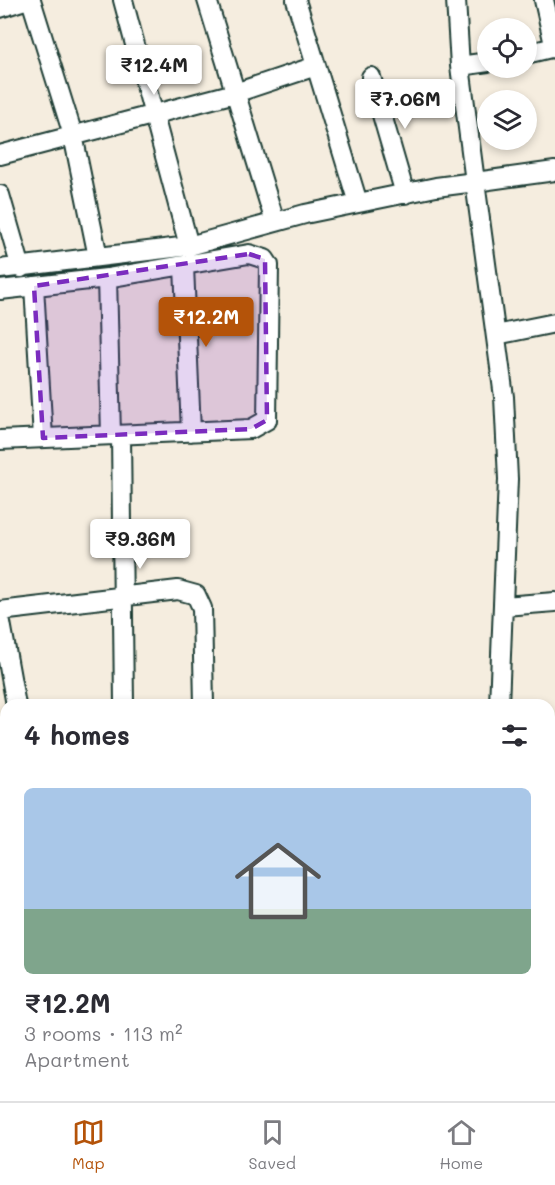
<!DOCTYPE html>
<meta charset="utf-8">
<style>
body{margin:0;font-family:Mali,sans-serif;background:#f7f7f7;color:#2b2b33;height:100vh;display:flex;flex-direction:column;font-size:22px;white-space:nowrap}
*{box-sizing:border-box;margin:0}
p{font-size:20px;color:#7c7c81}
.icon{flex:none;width:33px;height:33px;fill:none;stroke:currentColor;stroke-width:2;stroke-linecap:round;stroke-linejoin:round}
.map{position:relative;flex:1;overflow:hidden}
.drawer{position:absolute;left:0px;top:699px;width:555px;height:402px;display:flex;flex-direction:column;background:#fff;border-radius:18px 18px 0 0;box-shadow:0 3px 9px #0003}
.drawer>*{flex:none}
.buttons{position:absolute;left:477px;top:18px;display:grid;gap:12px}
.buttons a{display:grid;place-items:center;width:60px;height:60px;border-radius:50%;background:#fff;box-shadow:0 3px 9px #0003;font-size:30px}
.price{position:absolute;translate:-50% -51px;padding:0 14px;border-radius:6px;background:#fff;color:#222;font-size:20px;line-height:39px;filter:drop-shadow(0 2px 3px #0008)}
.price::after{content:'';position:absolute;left:50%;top:36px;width:18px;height:14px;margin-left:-9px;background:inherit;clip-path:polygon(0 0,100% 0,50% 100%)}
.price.selected{background:#b45309;color:#fff}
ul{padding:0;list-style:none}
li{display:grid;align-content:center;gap:12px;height:318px;padding:0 24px}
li+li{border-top:2px solid #e1e1e2}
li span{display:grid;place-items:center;height:186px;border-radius:9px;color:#555}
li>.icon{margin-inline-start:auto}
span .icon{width:108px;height:108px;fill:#fffc;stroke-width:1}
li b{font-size:26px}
h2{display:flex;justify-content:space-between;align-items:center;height:72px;padding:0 24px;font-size:26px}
.dock{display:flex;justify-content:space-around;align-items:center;height:84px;border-top:2px solid #e1e1e2;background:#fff;font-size:16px;color:#7c7c81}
.dock a{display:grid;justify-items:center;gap:3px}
.dock .selected{color:#b45309}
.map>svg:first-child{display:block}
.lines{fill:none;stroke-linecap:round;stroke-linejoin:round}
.minor-casing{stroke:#1f3d34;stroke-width:22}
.minor{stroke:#fff;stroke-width:18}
.marked{fill:#7b2cbf;fill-opacity:0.2;stroke:#7b2cbf;stroke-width:4.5;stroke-dasharray:12 8;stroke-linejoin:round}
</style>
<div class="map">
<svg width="555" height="1101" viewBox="0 0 555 1101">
<rect width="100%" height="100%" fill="#f5eddf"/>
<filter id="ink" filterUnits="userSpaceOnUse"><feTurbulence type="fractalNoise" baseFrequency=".0167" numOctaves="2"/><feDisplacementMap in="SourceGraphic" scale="12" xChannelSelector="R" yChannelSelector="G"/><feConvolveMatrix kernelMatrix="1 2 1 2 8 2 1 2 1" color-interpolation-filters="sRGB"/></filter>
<g filter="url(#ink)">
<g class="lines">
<defs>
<path id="minor" d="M 31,0 L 73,135 L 98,257
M 123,0 L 189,246
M 207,0 L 275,222
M 296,0 L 358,203
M 456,0 L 460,66 L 475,182 L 555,171
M 544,0 L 555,49
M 0,8 L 25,0
M 526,54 L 555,47
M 460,66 L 488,62
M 371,77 L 405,194
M 0,155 L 235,93 L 316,66
M 0,195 L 21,268
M 184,266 L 191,432
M 0,269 L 189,246 L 305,214 L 436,187 L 475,182 L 504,397 L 508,479 L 499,705
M 107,278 L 111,435
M 34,286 L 43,438
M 0,290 L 107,278 L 249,254 L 265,259 L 269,265 L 267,420 L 251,429 L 0,440
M 496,335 L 555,323
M 121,435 L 124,705
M 504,606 L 555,602
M 0,611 L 178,590 L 196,595 L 202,608 L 204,705
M 0,617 L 16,705
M 0,757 L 6,768
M 549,802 L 555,802
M 549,955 L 555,970
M 0,978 L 6,978
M 549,1031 L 555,1028
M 197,1095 L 201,1101
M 513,1095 L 515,1101
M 13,1101 L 14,1095
M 102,1101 L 116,1095
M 405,1101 L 407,1095
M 422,1101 L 424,1095"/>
</defs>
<use href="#minor" class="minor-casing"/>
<use href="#minor" class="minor"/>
</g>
</g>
<path class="marked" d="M 249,254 L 265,259 L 267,420 L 251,429 L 43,438 L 34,286 Z"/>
</svg>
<div class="buttons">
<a><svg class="icon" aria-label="locate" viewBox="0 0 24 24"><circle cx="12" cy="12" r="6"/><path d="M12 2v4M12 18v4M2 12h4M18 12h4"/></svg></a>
<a><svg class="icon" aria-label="layers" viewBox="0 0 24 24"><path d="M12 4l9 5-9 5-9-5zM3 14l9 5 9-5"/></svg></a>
</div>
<b class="price" style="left:154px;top:96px">₹12.4M</b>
<b class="price" style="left:405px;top:130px">₹7.06M</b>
<b class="price selected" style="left:206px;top:348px">₹12.2M</b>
<b class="price" style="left:140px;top:570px">₹9.36M</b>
<section class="drawer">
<h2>4 homes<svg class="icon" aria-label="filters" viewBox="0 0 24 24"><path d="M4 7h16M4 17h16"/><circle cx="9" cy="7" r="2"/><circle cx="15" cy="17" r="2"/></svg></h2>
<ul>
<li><span style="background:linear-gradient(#a9c7e8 65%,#7fa58c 0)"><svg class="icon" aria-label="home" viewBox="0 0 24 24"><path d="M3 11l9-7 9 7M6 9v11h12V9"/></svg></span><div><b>₹12.2M</b><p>3 rooms · 113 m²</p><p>Apartment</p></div></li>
</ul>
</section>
</div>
<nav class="dock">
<a class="selected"><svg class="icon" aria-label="map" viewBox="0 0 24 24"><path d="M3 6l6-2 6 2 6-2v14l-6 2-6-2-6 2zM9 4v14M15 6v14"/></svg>Map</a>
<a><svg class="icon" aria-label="saved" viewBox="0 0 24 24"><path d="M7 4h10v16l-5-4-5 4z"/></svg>Saved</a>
<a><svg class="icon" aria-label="home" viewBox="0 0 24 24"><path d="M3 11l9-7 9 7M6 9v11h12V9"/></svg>Home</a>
</nav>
